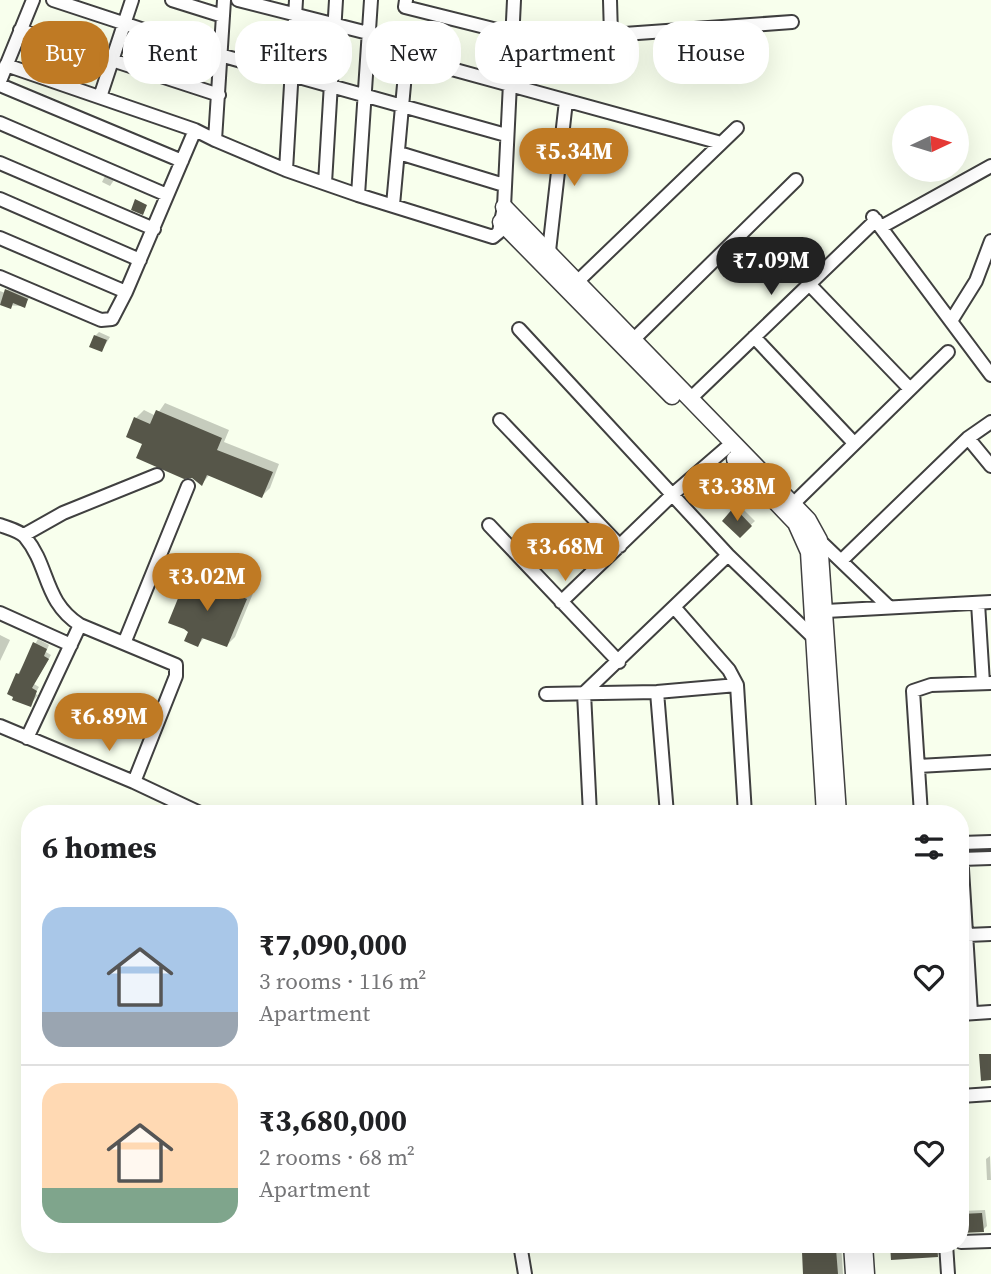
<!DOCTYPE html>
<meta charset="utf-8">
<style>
body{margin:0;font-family:"Source Serif 4",serif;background:#f2f2f2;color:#202124;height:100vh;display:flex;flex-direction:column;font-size:26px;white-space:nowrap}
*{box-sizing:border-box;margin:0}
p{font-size:23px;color:#757577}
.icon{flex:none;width:38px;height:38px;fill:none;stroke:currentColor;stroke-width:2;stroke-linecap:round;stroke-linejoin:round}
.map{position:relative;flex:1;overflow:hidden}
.side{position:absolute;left:21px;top:805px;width:948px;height:448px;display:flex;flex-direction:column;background:#fff;border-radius:28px;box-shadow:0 7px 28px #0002}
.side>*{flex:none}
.banner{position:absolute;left:21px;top:21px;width:950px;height:63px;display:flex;gap:14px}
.needle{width:46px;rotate:86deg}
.tools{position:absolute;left:892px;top:105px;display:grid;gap:14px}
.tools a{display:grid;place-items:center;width:77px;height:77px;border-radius:50%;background:#fff;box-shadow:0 7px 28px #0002;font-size:35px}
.price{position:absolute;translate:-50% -60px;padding:0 16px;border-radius:24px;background:#bf7a24;color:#fff;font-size:23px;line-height:46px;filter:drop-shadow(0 2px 4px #0008)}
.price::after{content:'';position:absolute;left:50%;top:42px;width:21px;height:16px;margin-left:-10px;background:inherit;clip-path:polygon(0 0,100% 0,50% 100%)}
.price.selected{background:#222;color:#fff}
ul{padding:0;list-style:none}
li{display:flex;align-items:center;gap:21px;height:175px;padding:0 21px}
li+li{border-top:2px solid #e0e0e0}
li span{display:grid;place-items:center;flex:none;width:196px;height:140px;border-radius:21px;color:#555}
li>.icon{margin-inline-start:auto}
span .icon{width:84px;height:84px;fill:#fffc;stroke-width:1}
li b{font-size:30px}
h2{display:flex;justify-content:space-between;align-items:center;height:84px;padding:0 21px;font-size:30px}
.tag{padding:0 24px;border-radius:28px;background:#fff;box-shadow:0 7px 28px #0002;font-size:24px;line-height:63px}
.tag.selected{background:#bf7a24;color:#fff}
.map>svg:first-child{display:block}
.shadow{fill:#0003}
.building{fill:#565649}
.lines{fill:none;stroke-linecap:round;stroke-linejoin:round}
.minor-casing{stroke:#404040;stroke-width:16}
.tertiary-casing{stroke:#404040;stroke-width:19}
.minor{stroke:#fff;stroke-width:12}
.tertiary{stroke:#fff;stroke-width:16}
</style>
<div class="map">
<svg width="991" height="1274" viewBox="0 0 991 1274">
<rect width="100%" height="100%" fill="#f8ffed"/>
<path class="shadow" d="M 105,176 L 114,180 L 110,186 L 102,182 Z
M 10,286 L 31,295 L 24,306 L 0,305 L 0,291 L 5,293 Z
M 99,332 L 110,337 L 102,350 L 95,336 Z
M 165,403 L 229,430 L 224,442 L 279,464 L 270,488 L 262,496 L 210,474 L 202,484 L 144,443 L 136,418 L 144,410 L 156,416 Z
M 739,505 L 755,521 L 740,535 L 724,521 Z
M 197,568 L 254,591 L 235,637 L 227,645 L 205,637 L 198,645 L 190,632 L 189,576 Z
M 0,635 L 10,640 L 0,661 Z
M 38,639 L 49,645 L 46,652 L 51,655 L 34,684 L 39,687 L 35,694 L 38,695 L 30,705 L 18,674 Z
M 990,1156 L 991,1180 L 987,1180 L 986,1159 Z
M 985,1210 L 987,1226 L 983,1230 L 961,1231 L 962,1211 Z
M 803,1244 L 841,1244 L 843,1274 L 805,1274 Z
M 892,1244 L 942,1244 L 943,1250 L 937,1256 Z"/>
<path class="building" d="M 135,199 L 147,205 L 143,215 L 131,210 Z
M 5,289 L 28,299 L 25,308 L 13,303 L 11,309 L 0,305 Z
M 94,335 L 107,340 L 102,352 L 89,347 Z
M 156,410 L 222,438 L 217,450 L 273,472 L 262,498 L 207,475 L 202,486 L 192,478 L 184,479 L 136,458 L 142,444 L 126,437 L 134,417 L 150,424 Z
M 734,507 L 752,526 L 740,538 L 722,521 Z
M 188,575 L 247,599 L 227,647 L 202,638 L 198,647 L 184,641 L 188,632 L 184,629 L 168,623 L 181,591 L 187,586 Z
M 33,642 L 47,649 L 44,656 L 49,659 L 32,688 L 37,691 L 31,707 L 12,700 L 13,697 L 7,694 L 16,673 L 19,674 Z
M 979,1054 L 991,1054 L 991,1080 L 981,1081 Z
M 982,1213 L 984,1232 L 961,1233 L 961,1214 Z
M 890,1244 L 937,1244 L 938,1257 L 891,1260 Z
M 836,1249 L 838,1274 L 803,1274 L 802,1252 Z"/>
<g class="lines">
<defs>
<path id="minor" d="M 53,0 L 220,55 L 506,135
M 172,0 L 223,16
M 224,0 L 215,140 L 286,170 L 358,195
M 238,0 L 368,33 L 407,52 L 393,205
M 371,0 L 358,195 L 493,237 L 499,232 L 504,207 L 514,0
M 406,0 L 405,7 L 513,34
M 610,0 L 611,35
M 20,30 L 219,95
M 512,42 L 792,22
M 408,57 L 721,143
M 6,65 L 195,130 L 215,140
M 0,81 L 33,0
M 0,85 L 182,161
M 100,97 L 132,0
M 0,123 L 167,195
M 399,153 L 504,185
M 0,163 L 154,229
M 286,170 L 296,0
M 325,183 L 336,0
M 0,199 L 140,260
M 873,217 L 991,375
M 881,227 L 991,166
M 0,238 L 126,292
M 548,260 L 566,101
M 0,277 L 101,320 L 112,319 L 126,292 L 195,130
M 578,281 L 737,128
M 809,284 L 910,389
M 951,321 L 976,281 L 991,241
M 519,329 L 728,555 L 815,639
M 754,337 L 854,443
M 634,339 L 796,180
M 690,399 L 876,220
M 500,420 L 620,546
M 968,438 L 991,466
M 793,504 L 948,352
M 0,525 C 8,528 20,531 25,537 C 50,567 43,601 80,625 L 176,665 L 176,676 L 134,782
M 489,525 L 619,662
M 24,535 L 63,513 L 157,475
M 819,540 L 889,607
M 842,560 L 968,438 L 991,422
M 153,574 L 179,583
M 561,602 L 673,494 L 725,449
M 978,603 L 983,683
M 674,607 L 729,670 L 737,685 L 745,814
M 826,611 L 991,602
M 0,613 L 71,645
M 125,641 L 188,486
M 657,692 L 667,814
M 546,694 L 657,692 L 737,685
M 0,726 L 134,782 L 202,814
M 27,738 L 80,625
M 918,766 L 991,762
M 590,814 L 584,693 L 728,555
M 921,814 L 913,691 L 931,685 L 991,683
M 961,843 L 991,842
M 961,853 L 971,1013
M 961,859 L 991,858
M 967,935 L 991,934
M 961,1014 L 991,1012
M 961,1096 L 991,1094
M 961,1242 L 991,1241
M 520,1244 L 525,1274
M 946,1244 L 948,1274"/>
<path id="tertiary" d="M 504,207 L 808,520 L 819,540 L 838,814
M 501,222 L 672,396
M 735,459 L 796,523 L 809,552 L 825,814
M 852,1244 L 854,1274
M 864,1244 L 866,1274"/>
</defs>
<use href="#minor" class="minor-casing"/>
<use href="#tertiary" class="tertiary-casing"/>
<use href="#minor" class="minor"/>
<use href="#tertiary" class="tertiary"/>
</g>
</svg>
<div class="tools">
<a><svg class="needle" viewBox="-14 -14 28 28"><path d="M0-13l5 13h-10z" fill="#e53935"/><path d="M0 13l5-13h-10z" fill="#757577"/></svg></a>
</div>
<b class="price" style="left:574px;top:188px">₹5.34M</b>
<b class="price selected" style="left:771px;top:297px">₹7.09M</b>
<b class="price" style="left:737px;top:523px">₹3.38M</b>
<b class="price" style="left:565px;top:583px">₹3.68M</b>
<b class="price" style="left:207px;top:613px">₹3.02M</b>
<b class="price" style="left:109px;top:753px">₹6.89M</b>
<div class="banner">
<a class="tag selected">Buy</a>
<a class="tag">Rent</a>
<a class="tag">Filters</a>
<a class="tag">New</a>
<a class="tag">Apartment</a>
<a class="tag">House</a>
</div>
<section class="side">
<h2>6 homes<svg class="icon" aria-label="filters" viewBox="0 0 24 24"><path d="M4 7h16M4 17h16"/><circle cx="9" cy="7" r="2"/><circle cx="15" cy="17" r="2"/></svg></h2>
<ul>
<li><span style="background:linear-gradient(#a9c7e8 75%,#9aa5b1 0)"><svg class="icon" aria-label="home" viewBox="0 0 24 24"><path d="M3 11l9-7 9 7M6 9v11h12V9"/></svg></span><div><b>₹7,090,000</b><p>3 rooms · 116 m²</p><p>Apartment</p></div><svg class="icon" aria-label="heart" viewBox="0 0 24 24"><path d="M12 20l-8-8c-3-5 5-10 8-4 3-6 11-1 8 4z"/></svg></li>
<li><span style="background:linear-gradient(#ffd9b3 75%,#7fa58c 0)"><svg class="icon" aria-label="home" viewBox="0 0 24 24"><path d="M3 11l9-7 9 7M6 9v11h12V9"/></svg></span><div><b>₹3,680,000</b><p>2 rooms · 68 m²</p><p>Apartment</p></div><svg class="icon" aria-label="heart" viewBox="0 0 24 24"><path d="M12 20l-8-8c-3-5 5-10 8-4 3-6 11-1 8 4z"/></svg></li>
</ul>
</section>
</div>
